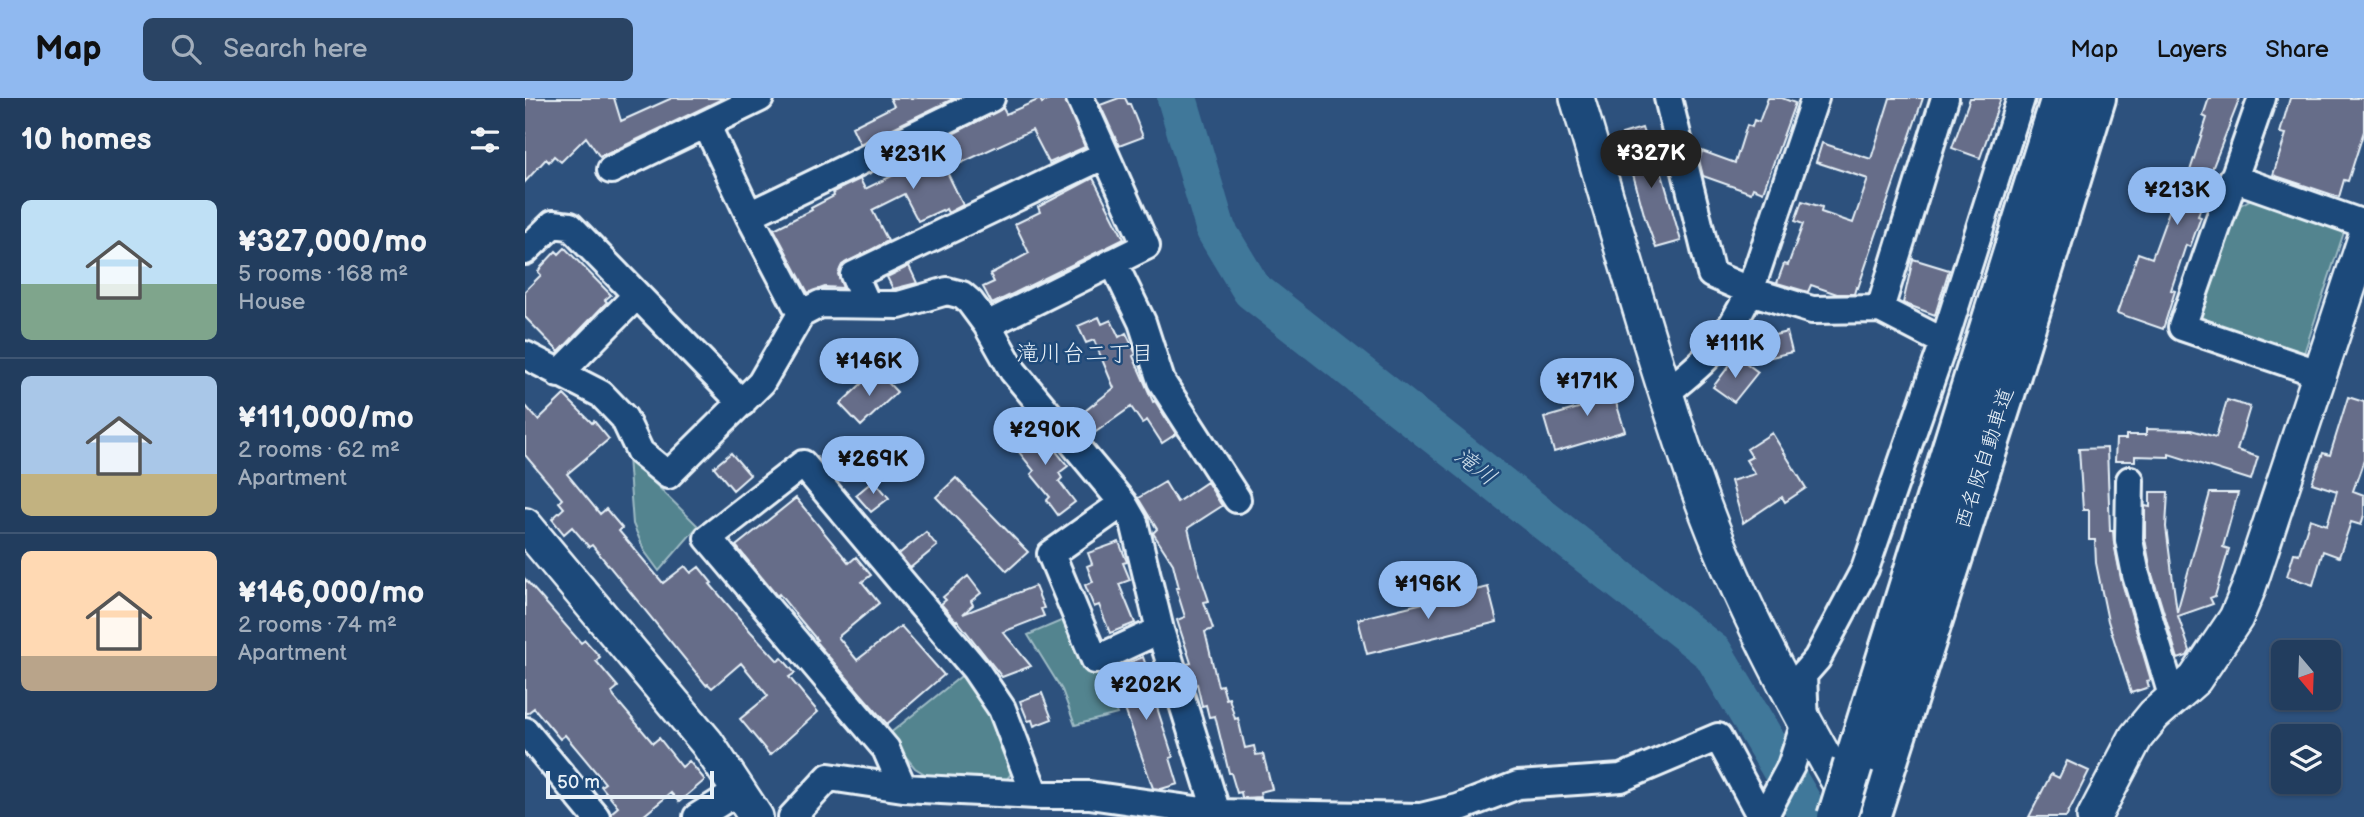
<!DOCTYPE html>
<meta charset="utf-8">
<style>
body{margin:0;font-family:"Balsamiq Sans","Klee One",sans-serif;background:#2a4464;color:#f1f3f6;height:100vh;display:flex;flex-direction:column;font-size:26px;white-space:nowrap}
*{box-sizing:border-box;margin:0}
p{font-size:23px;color:#a2aebc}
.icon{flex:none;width:38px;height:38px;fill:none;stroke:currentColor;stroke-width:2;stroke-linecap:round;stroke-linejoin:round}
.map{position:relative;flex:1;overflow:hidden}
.side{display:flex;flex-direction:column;background:#223d5e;width:525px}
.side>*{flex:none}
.needle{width:46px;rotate:161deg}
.fabs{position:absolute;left:1746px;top:542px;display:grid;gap:14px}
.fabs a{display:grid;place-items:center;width:70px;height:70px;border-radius:10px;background:#223d5e;box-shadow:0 2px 5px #0004,0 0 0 2px #3f5673;font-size:35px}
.scale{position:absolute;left:21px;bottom:18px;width:168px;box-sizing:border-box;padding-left:7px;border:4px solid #e8f1f8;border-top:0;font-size:19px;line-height:24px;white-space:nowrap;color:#e8f1f8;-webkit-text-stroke:5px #1f4a7a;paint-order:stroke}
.price{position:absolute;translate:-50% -60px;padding:0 16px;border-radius:24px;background:#90b9f0;color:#111;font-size:23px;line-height:46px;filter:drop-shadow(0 2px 4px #0008)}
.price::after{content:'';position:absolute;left:50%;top:42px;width:21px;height:16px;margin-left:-10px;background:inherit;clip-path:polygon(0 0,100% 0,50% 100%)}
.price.selected{background:#222;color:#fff}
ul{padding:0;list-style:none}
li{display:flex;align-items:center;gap:21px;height:175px;padding:0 21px}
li+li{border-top:2px solid #3f5673}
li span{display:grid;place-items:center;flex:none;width:196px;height:140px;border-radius:10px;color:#555}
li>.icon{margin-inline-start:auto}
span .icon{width:84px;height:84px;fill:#fffc;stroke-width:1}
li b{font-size:30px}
h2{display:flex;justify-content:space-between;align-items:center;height:84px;padding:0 21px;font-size:30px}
header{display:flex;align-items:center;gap:42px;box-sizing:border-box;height:98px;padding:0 35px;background:#90b9f0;color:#111}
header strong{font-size:33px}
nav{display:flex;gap:38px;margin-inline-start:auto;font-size:24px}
.search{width:490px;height:63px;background:#2a4464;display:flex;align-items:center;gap:18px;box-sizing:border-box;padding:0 24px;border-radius:10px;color:#a2aebc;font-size:26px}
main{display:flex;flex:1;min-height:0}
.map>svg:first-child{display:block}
.green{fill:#52848f;stroke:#9dbac4;stroke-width:2}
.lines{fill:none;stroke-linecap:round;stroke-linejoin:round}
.river{stroke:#40789a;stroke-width:40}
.building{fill:#666d89;stroke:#e8f1f8;stroke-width:2}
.minor-casing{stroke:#e8f1f8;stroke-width:32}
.tertiary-casing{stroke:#e8f1f8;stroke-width:38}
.motorway-casing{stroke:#e8f1f8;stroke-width:44}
.minor{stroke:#1f4a7a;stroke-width:26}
.tertiary{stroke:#1f4a7a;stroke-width:33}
.motorway{stroke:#1f4a7a;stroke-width:38}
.motorway-bridge-casing{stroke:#e8f1f8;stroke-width:44;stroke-linecap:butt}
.motorway-bridge{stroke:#1f4a7a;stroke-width:38}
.labels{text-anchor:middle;stroke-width:5;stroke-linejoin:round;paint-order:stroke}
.street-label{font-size:21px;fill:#e8f1f8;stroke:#1f4a7a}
.neighbourhood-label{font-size:23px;fill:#e8f1f8;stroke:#1f4a7a}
.water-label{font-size:23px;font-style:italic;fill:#cfdfea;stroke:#1f4a7a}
</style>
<header>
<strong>Map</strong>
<div class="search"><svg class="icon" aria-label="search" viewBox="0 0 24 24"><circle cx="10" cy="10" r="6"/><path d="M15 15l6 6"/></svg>Search here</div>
<nav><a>Map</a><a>Layers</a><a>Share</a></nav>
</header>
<main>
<section class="side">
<h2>10 homes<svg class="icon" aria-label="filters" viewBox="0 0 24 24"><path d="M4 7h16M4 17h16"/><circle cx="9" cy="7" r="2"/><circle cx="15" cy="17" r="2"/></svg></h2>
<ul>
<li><span style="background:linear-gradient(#bfe0f5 60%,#7fa58c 0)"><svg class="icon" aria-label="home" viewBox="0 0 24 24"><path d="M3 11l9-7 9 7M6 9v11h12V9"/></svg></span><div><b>¥327,000/mo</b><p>5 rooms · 168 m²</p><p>House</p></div></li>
<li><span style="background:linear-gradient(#a9c7e8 70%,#c2b280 0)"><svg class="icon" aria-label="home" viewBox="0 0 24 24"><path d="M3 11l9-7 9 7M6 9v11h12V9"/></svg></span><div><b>¥111,000/mo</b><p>2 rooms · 62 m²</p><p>Apartment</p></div></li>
<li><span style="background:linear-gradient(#ffd9b3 75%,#b9a48a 0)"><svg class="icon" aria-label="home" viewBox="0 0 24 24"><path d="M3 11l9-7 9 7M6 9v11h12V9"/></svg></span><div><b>¥146,000/mo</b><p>2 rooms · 74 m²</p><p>Apartment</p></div></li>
</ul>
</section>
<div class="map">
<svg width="1839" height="719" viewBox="0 0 1839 719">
<rect width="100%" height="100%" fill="#2d517d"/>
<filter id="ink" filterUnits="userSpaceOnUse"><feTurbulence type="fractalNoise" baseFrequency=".0143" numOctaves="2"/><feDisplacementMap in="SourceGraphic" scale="14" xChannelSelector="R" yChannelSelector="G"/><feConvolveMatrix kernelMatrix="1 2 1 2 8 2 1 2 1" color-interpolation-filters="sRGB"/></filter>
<g filter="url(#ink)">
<path class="green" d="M 1730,99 L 1820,131 L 1777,261 L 1665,225 L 1703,114 Z
M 103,359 L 173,428 L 134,473 L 120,454 L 108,426 Z
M 543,520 L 574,569 L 592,616 L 550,627 L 537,592 L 503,537 Z
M 440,575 L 468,617 L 491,670 L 481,682 L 405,679 L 390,670 L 363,637 Z"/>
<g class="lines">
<path class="river" d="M 652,0 L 691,132 L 727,192 L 1188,555 L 1285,719"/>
</g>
<path class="building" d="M 0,0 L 89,0 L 96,23 L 147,0 L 199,0 L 80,57 L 79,56 L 75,59 L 61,39 L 36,64 L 29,58 L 24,64 L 21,61 L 0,84 Z
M 365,0 L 430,0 L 335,46 L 327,29 L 369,8 Z
M 526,0 L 540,0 L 560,49 L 524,65 L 507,32 L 425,70 L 422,74 L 438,107 L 423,115 L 421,111 L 418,113 L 417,112 L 393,123 L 379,96 L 347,112 L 363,143 L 317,167 L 313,176 L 318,190 L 300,189 L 283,195 L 249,131 L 287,112 L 286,110 L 309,98 L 308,94 L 335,81 L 340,91 L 423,51 L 418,41 L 478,10 L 481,16 L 515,1 L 517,5 Z
M 594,0 L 600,0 L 603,6 L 605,6 L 618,39 L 594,48 L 575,7 Z
M 1243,0 L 1257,0 L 1270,5 L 1238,94 L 1228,90 L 1226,95 L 1178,78 L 1174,62 L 1177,53 L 1210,65 L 1222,27 L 1227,29 L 1229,22 L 1234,24 Z
M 1365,0 L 1398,0 L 1333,190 L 1331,189 L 1329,196 L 1312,196 L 1286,187 L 1283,194 L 1252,185 L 1259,166 L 1263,167 L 1278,126 L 1270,123 L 1277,103 L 1297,109 L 1296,114 L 1328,125 L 1343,81 L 1291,64 L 1297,45 L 1346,61 Z
M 1445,0 L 1476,0 L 1455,60 L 1427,50 Z
M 1684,0 L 1715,0 L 1682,84 L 1684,84 L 1673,118 L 1676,119 L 1665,149 L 1661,147 L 1646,192 L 1650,193 L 1638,231 L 1592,215 L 1613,155 L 1627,160 L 1646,108 L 1653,110 L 1682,20 L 1678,18 Z
M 1765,0 L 1839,0 L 1839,33 L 1823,83 L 1819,82 L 1814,99 L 1748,77 L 1761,36 L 1755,35 Z
M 1117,30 L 1128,63 L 1133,62 L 1156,143 L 1131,150 L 1120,120 L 1097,36 Z
M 568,80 L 599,141 L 467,206 L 458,189 L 469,184 L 465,176 L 504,155 L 490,126 L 515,114 L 513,109 Z
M 40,150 L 86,197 L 80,202 L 82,204 L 34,254 L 0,219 L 0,193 L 16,177 L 13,174 L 16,169 L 31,153 L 34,156 Z
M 1388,161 L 1424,172 L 1410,217 L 1378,205 Z
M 384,168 L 392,185 L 368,191 L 362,179 Z
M 574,219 L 577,226 L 586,222 L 594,239 L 601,235 L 611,256 L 608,258 L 628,304 L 630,303 L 651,336 L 637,345 L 622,322 L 617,325 L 606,309 L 568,336 L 556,322 L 563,317 L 560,313 L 589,290 L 569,242 L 561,245 L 553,228 Z
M 1262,234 L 1267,254 L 1238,261 L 1233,241 Z
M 1217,262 L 1233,274 L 1209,304 L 1188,289 L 1207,264 L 1213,267 Z
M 351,272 L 372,294 L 336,328 L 315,306 Z
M 1083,279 L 1100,333 L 1029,354 L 1019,320 L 1060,308 L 1054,288 Z
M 39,297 L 67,325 L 69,323 L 84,341 L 42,376 L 75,416 L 81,411 L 97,430 L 94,433 L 138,485 L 160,468 L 166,475 L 174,469 L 187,485 L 185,486 L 226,534 L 253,563 L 257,560 L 270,575 L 264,579 L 293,614 L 245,657 L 215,621 L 243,598 L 216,565 L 187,590 L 183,586 L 181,587 L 67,447 L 64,449 L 47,429 L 39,436 L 27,421 L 39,410 L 34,404 L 37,401 L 0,357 L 0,307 L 13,322 Z
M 1823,299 L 1839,304 L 1839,362 L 1828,393 L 1839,397 L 1839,417 L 1836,427 L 1826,424 L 1814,459 L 1798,453 L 1788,487 L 1762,478 L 1769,455 L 1774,456 L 1785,421 L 1802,427 L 1812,393 L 1787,385 L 1798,355 L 1805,357 Z
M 1702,302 L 1725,309 L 1712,352 L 1733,359 L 1726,382 L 1644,356 L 1644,359 L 1610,358 L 1610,363 L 1590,363 L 1591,341 L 1601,341 L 1601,337 L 1621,337 L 1621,331 L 1666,332 L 1691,339 Z
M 504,330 L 509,336 L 514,332 L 543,368 L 534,375 L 537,380 L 534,383 L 550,404 L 533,417 L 522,402 L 525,399 L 506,376 L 509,373 L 486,344 Z
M 1247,335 L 1281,390 L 1260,404 L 1257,399 L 1218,425 L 1206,383 L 1230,376 L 1221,362 L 1227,359 L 1222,351 Z
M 1582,350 L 1585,433 L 1588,433 L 1589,445 L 1596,481 L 1626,582 L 1622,583 L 1624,589 L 1606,595 L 1583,523 L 1571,465 L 1570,442 L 1564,442 L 1564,412 L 1558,412 L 1554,351 Z
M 206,355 L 225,377 L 208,392 L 189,369 Z
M 431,380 L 503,454 L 482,473 L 411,399 Z
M 349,382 L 364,400 L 346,414 L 331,397 Z
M 640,384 L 652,404 L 682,384 L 697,408 L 663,430 L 672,467 L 684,503 L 679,504 L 688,531 L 680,534 L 693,588 L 697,587 L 701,601 L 704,600 L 710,621 L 713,620 L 720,650 L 729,648 L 731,657 L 738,656 L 747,691 L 735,694 L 736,699 L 717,700 L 716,694 L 712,695 L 706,675 L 704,675 L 690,618 L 684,619 L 681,607 L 677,608 L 672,586 L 669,587 L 662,566 L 666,565 L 652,522 L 660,519 L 651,490 L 654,490 L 648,466 L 628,435 L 632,431 L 613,400 Z
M 1625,394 L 1643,394 L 1641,429 L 1652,514 L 1685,395 L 1713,395 L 1698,449 L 1704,451 L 1690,498 L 1685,500 L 1688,506 L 1653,518 L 1665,553 L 1662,558 L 1653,561 L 1626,473 L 1620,441 L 1620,408 L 1625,409 Z
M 271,400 L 324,465 L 331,459 L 346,477 L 337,484 L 354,505 L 313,539 L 332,562 L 376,528 L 419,577 L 362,626 L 290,543 L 292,542 L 254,496 L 252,498 L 211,448 Z
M 401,434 L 412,448 L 385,470 L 374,456 Z
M 594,444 L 602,464 L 598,465 L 605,482 L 594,486 L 610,525 L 585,535 L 574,507 L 569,509 L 560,487 L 568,484 L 562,468 L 567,466 L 563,455 Z
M 443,478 L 456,495 L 446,503 L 448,507 L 438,516 L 510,488 L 519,510 L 516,511 L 519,518 L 478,534 L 506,568 L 477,579 L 432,522 L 431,523 L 416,506 L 421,502 L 418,499 Z
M 0,481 L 56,545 L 60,542 L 75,559 L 71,563 L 93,589 L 87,594 L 89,599 L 128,645 L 134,640 L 157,669 L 164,663 L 180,682 L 154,704 L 146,695 L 117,719 L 86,719 L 86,715 L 93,709 L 76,688 L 80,685 L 40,637 L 35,641 L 9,610 L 0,617 Z
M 963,489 L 972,524 L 842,556 L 833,521 Z
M 618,559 L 628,587 L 625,588 L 648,659 L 645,660 L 653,686 L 636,691 L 628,690 L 586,572 Z
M 517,595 L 527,621 L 509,628 L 507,622 L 503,623 L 495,603 Z
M 1542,663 L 1564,673 L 1541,719 L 1504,719 L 1526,676 L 1534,680 Z"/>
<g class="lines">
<defs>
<path id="minor" d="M 1143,0 L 1186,176 L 1225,193 L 1287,212 L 1355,211 L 1419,244
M 1737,0 L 1657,229 L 1796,276
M 181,26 L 224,117 L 276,216
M 86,72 L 235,0
M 1708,80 L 1839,126
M 224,117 L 466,0
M 0,153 L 28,126 L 45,128 L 217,305
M 588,164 L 617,224 L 636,283 L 712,401
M 342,206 L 329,177 L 580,57
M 1355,211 L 1420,0
M 462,227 L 621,148 L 555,0
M 0,257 L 76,296 L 99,320 L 115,354 L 143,377 L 236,285 L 276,216 L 295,206 L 374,207 L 422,193 L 437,197 L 445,204 L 462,227 L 488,273 L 598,405 L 609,424 L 635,532 L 692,715
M 34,276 L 112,197
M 1142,294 C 1184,261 1202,243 1225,193 L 1290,0
M 1605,382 L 1604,442 L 1611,477 L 1648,601
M 598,405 L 526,456 L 570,562 L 635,532
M 0,633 L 71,719
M 378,690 L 361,651 L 183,440 L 278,366 L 450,571 L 477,611 L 510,697
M 172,719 L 215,692
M 267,719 L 304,679 L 378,690 L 510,697 L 564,697 L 692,715 L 896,719 L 933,710 L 993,687 L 1096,680 L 1193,639 L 1236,719
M 1242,719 L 1242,713 L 1266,668 L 1280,625 L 1278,577 L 1292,561 L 1340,471 L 1419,244 L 1496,0"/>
<path id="tertiary" d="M 1052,0 C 1091,129 1127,259 1171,386 C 1211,500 1269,607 1329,711
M 0,427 L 182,645 L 231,719
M 1569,719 L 1611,639 L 1629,617 L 1670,581 L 1711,520 L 1723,492 L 1839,143"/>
<path id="motorway" d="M 1328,667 L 1536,0
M 1345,719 L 1480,296 L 1571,0"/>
</defs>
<use href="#minor" class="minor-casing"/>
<use href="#tertiary" class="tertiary-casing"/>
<use href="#motorway" class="motorway-casing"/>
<use href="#minor" class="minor"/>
<use href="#tertiary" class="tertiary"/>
<use href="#motorway" class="motorway"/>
<defs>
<path id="motorway-bridge" d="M 1312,719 L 1328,667"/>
</defs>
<use href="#motorway-bridge" class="motorway-bridge-casing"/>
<use href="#motorway-bridge" class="motorway-bridge"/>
</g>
</g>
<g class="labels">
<g class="street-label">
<text transform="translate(1459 360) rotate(-72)" y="7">西名阪自動車道</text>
</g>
<g class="neighbourhood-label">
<text x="560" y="263">滝川台二丁目</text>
</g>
<g class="water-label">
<text transform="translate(951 368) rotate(38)" y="8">滝川</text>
</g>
</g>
</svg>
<div class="fabs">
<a><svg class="needle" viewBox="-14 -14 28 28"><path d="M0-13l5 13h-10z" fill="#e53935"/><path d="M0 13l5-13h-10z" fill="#a2aebc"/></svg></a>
<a><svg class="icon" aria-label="layers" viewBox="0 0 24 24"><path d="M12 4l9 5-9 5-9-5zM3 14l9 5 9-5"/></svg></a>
</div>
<div class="scale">50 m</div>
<b class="price selected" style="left:1126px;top:92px">¥327K</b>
<b class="price" style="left:388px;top:93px">¥231K</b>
<b class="price" style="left:1652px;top:129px">¥213K</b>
<b class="price" style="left:1210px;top:282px">¥111K</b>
<b class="price" style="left:344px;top:300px">¥146K</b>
<b class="price" style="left:1062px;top:320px">¥171K</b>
<b class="price" style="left:520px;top:369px">¥290K</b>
<b class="price" style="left:348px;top:398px">¥269K</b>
<b class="price" style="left:903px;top:523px">¥196K</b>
<b class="price" style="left:621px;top:624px">¥202K</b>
</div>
</main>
